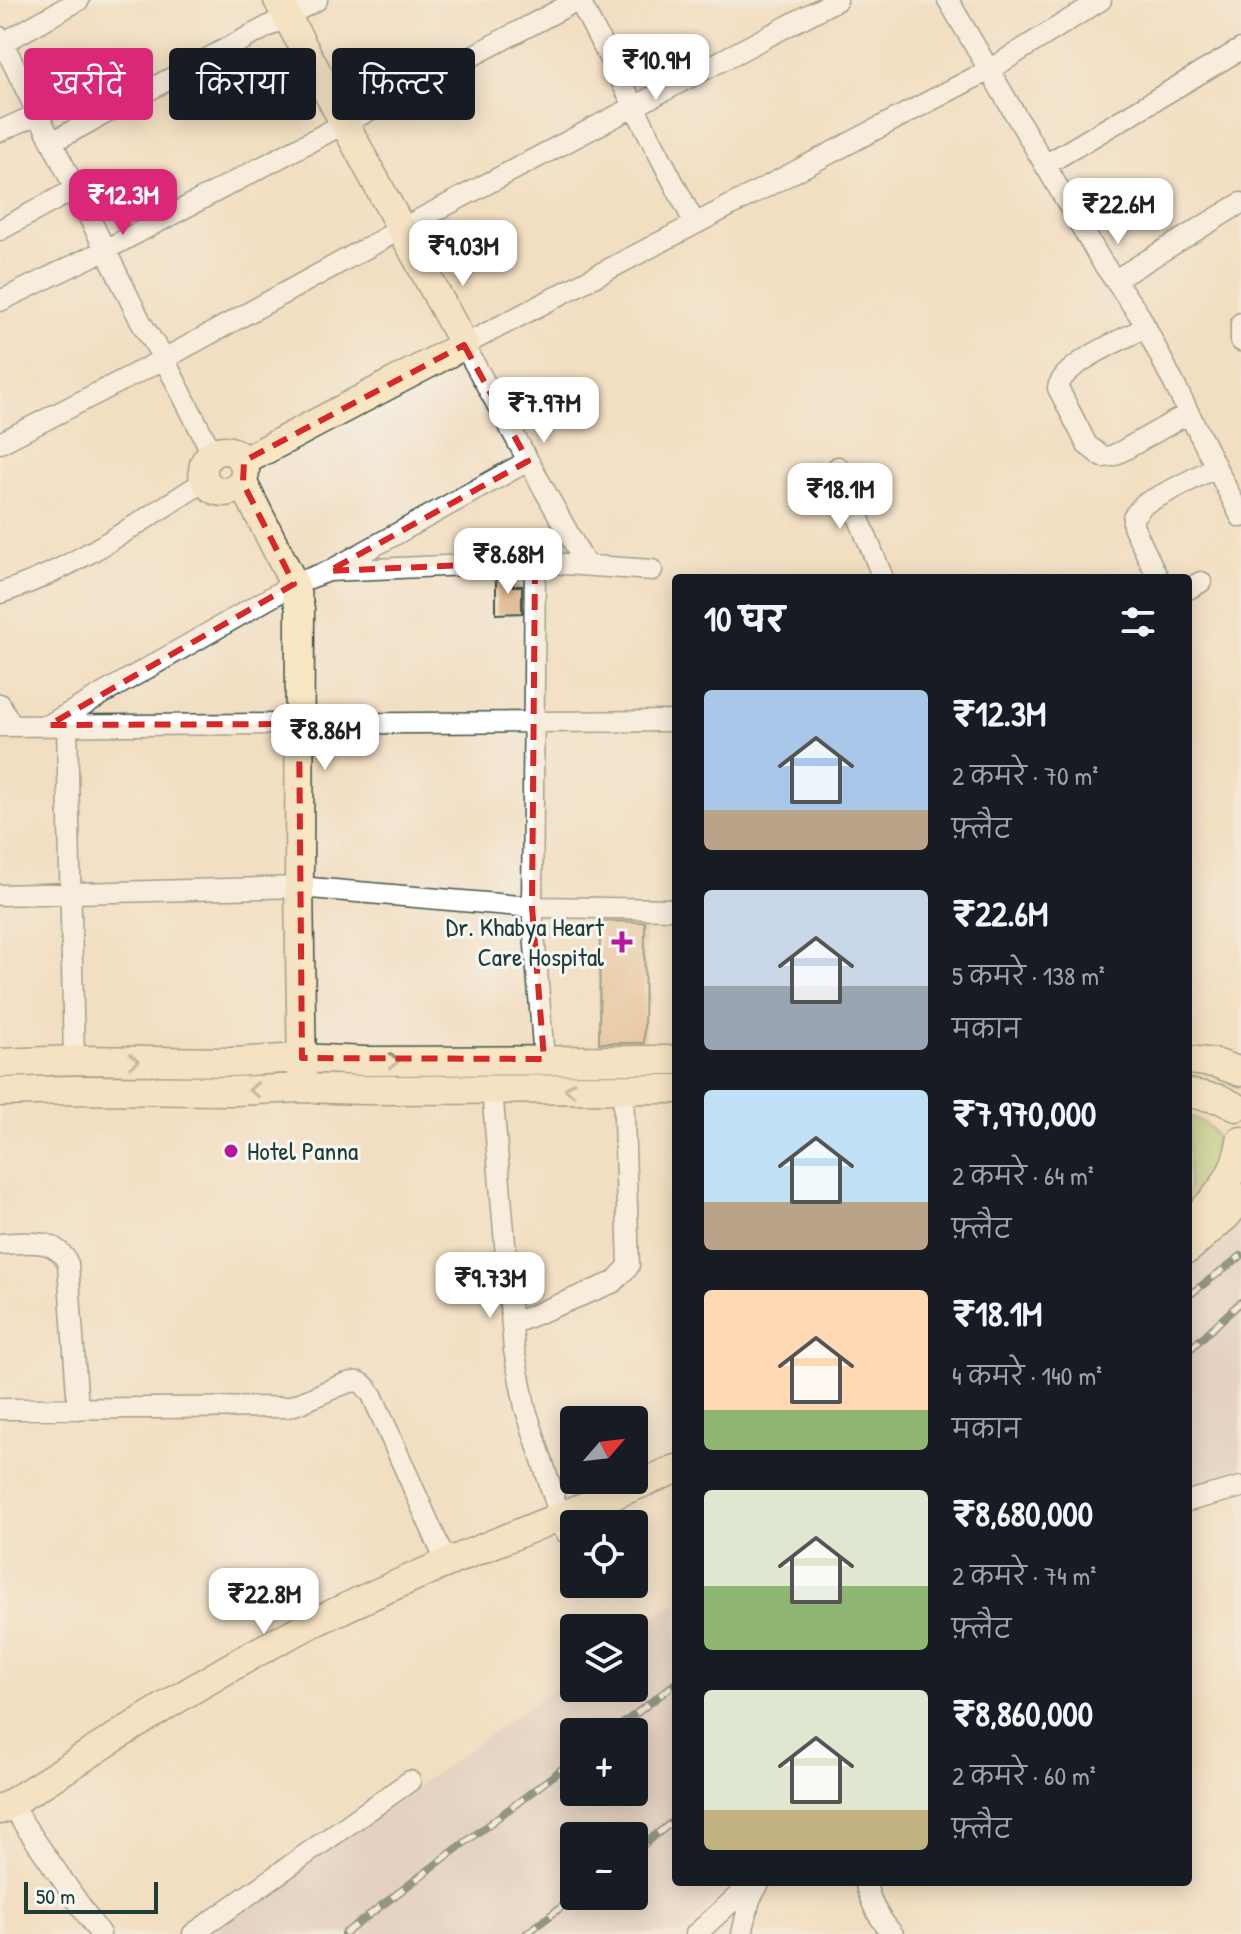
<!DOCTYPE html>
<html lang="hi">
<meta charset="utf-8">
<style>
body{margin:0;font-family:"Patrick Hand","Playpen Sans Deva",sans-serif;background:#242831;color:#f1f3f6;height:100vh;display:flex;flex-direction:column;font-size:30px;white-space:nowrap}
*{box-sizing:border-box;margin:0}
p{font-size:26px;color:#9ea1a6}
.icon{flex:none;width:44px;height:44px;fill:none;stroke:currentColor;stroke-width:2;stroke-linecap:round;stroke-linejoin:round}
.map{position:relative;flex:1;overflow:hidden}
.drawer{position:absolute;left:672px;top:574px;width:520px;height:1312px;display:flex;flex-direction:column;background:#171b24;border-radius:8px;box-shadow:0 4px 20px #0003}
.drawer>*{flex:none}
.hud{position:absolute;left:24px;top:48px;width:528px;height:72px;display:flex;gap:16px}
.needle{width:52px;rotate:62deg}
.tools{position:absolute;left:560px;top:1406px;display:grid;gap:16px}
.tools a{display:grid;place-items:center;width:88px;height:88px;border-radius:8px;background:#171b24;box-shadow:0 4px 20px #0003;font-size:40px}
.scale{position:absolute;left:24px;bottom:20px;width:134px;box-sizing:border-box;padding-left:8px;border:4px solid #1f3d34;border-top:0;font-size:22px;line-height:28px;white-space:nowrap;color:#1f3d34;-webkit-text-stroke:6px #f6f6f2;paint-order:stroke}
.price{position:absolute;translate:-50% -68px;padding:0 18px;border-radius:16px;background:#fff;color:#222;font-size:26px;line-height:52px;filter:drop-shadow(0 2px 4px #0008)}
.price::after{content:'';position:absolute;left:50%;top:48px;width:24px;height:18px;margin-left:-12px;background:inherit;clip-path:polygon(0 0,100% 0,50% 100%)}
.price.active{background:#db2777;color:#fff}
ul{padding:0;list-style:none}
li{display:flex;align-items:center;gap:24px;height:200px;padding:0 32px}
li span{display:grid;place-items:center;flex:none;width:224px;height:160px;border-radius:8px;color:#555}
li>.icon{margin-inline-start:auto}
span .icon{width:96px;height:96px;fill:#fffc;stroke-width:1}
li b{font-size:34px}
h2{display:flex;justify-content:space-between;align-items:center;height:96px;padding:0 32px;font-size:34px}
.chip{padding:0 28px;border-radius:8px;background:#171b24;box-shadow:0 4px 20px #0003;font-size:28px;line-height:72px}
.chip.active{background:#db2777;color:#fff}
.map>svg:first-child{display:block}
.industrial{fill:#d1bfbf;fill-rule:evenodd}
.green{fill:#a4c66f;stroke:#628252;stroke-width:2}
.building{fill:#d9aa77}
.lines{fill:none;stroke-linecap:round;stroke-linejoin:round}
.street-casing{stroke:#3f5549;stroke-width:23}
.secondary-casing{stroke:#3f5549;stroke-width:31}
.street{stroke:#fff;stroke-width:20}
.secondary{stroke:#f9e7c3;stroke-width:28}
.rail-casing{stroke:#1f3d34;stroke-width:8}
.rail{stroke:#f6f6f2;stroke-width:5;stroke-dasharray:15;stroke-linecap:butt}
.oneway{stroke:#8c927c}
.marked{fill:none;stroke:#d62828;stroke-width:6;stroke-dasharray:16 10;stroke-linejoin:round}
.poi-dot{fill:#b5179e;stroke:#f6f6f2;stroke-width:3}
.labels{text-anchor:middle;stroke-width:6;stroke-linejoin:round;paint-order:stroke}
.poi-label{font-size:26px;fill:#1f3d34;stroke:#f6f6f2;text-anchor:end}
</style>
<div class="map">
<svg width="1241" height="1934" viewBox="0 0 1241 1934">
<rect width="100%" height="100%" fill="#f6f6f2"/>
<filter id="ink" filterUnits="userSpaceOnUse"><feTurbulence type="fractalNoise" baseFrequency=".0125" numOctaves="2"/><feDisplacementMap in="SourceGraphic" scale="16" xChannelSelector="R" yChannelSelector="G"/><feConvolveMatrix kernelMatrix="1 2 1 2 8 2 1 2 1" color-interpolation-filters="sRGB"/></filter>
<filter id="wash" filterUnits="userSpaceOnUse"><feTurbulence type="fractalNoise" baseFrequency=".006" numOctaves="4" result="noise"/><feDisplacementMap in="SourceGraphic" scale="32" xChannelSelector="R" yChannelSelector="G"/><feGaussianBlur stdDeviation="1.8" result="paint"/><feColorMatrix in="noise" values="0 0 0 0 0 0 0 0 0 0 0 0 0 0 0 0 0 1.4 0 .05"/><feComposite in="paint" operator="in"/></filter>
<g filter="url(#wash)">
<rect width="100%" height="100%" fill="#f2dec1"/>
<path class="industrial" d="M 1241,1212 L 1241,1474 L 1188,1489 L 1188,1262 Z
M 676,1602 L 676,1882 L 732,1882 L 682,1934 L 211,1934 L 574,1674 L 574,1688 L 634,1688 L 634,1631 ZM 574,1732 L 634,1732 L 634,1792 L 574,1792 ZM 574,1836 L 634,1836 L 634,1896 L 574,1896 Z"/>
<path class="green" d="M 1189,1116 C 1238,1131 1217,1181 1188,1205 Z"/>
<g id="blocks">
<path class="building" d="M 513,576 L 513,586 L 522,586 L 522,613 L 496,614 L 496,577 Z
M 600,921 L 645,922 L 644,1043 L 599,1043 Z"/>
</g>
</g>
<g filter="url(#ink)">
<use href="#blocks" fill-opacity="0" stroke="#3f5549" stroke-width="2"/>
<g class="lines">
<defs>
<path id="street" d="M 579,0 L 695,224
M 948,0 L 1102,262 L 1140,316 L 1241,517
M 0,37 L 142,324 L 164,359 L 212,453
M 3,43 L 79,0
M 0,131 L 38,114
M 52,142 L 317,0
M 1045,165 L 1241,49
M 0,230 L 75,189
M 1115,280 L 1241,203
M 0,301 L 105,250 L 578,0
M 1241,323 L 1241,341
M 1146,327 C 1124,339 1062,364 1058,388 L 1087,445 L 1103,457 L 1112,456 L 1124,450 L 1189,413
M 0,443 L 164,359 L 401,229 L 837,0
M 838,467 L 883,578
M 535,562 L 532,907 L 544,1059
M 586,565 L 464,345 L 989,70 L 1101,0
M 333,569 L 528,461
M 1158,578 L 1133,526 L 1133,517 L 1144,504 L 1216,467
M 1188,589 L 1201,582
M 0,593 C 74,570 140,521 205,481
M 0,704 L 12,726
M 52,723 L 294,584 L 329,571 L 535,562 L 652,570
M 67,724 L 74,1060
M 0,726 L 676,721
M 0,895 L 299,887 L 532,907 L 676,909
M 492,1090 L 514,1350 L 525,1407 L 565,1532
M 0,1244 C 26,1243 56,1236 68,1264 L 78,1409
M 512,1324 L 614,1282 L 629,1266 L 623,1089
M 0,1409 L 287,1407 C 306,1404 346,1378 359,1382 C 365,1384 368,1390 372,1395 L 447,1564
M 1188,1501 L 1241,1487
M 10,1804 L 100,1934
M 865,1882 C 871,1903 878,1918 893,1934
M 193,1934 L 410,1781
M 696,1934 L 753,1882
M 742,1934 L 750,1899 L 760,1882"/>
<path id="secondary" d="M203 471a21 21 0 1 1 42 0a21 21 0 1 1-42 0Z
M 244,461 L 464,345 L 278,0
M 243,483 L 294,584 L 300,609 L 299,887 L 302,1075
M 1188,1060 L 1215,1063 L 1241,1072
M 0,1063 L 74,1060 L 233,1062 L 302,1058 L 365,1061 L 676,1060
M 0,1092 L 74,1090 L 234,1091 L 302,1088 L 364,1090 L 676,1089
M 1188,1093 L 1220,1099 L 1236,1107
M 1188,1225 C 1214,1201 1236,1178 1241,1141
M 1188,1249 L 1226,1216 L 1241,1198
M 0,1810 C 101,1748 201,1679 307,1626 C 427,1567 553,1521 676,1469"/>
</defs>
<use href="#street" class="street-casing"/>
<use href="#secondary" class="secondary-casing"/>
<use href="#street" class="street"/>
<use href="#secondary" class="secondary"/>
<defs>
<path id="rail" d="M 1188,1296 L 1241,1256
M 1188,1351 L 1241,1302
M 612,1732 L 676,1683
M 634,1852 L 676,1819
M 344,1934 L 574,1760
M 526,1934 L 576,1896"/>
</defs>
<use href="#rail" class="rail-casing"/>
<use href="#rail" class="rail"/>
</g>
<defs><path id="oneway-chevron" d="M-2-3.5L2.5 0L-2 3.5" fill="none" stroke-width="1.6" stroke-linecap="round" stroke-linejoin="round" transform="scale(2)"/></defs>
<g class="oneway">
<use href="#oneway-chevron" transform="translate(134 1061) rotate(1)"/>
<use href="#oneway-chevron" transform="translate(394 1061)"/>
<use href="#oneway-chevron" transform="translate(570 1089) rotate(-180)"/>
<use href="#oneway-chevron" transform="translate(254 1090) rotate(177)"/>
</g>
</g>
<path d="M0 0H1241V1934H0ZM 464,345 L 528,461 L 329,571 L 535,562 L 532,907 L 544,1059 L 302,1058 L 299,724 L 49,725 L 294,584 L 243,483 L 244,461 Z" fill="#f2dec1" fill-opacity=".55" fill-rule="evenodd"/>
<path class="marked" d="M 464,345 L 528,461 L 329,571 L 535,562 L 532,907 L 544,1059 L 302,1058 L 299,724 L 49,725 L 294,584 L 243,483 L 244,461 Z"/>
<g class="poi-dot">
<path d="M618 930h8v8h8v8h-8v8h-8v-8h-8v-8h8z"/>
<circle cx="231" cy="1151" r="8"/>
</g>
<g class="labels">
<g class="poi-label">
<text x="604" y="936">Dr. Khabya Heart<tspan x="604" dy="30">Care Hospital</tspan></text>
<text x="247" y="1160" text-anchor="start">Hotel Panna</text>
</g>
</g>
</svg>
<div class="tools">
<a><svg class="needle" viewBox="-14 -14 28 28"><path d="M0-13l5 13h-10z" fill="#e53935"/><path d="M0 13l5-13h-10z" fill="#9ea1a6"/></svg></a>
<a><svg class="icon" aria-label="locate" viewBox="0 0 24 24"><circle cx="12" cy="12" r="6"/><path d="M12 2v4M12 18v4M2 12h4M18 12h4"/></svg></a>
<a><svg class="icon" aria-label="layers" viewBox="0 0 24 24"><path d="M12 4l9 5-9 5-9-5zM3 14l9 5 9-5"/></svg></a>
<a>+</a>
<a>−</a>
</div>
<div class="scale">50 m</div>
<b class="price" style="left:656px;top:102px">₹10.9M</b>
<b class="price active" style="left:123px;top:237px">₹12.3M</b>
<b class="price" style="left:1118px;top:246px">₹22.6M</b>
<b class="price" style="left:463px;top:288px">₹9.03M</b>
<b class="price" style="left:544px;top:445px">₹7.97M</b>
<b class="price" style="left:840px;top:531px">₹18.1M</b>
<b class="price" style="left:508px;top:596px">₹8.68M</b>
<b class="price" style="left:325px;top:772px">₹8.86M</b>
<b class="price" style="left:490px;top:1320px">₹9.73M</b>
<b class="price" style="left:264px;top:1636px">₹22.8M</b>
<div class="hud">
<a class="chip active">खरीदें</a>
<a class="chip">किराया</a>
<a class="chip">फ़िल्टर</a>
</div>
<section class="drawer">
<h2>10 घर<svg class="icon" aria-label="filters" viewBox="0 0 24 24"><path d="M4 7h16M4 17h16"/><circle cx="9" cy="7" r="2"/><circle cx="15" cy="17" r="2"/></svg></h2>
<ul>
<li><span style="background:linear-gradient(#a9c7e8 75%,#b9a48a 0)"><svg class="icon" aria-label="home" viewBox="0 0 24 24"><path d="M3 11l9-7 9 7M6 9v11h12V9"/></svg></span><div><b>₹12.3M</b><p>2 कमरे · 70 m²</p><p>फ़्लैट</p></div></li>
<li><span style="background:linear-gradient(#c9d6e8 60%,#9aa5b1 0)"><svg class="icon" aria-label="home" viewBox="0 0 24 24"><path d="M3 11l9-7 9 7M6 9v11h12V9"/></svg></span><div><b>₹22.6M</b><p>5 कमरे · 138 m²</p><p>मकान</p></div></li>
<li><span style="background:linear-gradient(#bfe0f5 70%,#b9a48a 0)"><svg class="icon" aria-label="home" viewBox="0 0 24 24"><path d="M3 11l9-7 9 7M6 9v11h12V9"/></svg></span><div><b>₹7,970,000</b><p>2 कमरे · 64 m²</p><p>फ़्लैट</p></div></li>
<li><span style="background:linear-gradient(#ffd9b3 75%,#8fb573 0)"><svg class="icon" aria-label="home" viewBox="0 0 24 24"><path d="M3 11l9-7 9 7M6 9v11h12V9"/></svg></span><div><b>₹18.1M</b><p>4 कमरे · 140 m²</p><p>मकान</p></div></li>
<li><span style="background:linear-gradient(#dfe7d0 60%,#8fb573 0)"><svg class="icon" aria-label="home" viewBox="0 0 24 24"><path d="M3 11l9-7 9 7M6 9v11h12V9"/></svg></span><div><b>₹8,680,000</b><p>2 कमरे · 74 m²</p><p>फ़्लैट</p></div></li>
<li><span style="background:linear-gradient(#dfe7d0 75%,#c2b280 0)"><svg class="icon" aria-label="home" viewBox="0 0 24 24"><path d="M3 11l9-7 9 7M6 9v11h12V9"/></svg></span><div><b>₹8,860,000</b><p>2 कमरे · 60 m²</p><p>फ़्लैट</p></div></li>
</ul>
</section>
</div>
